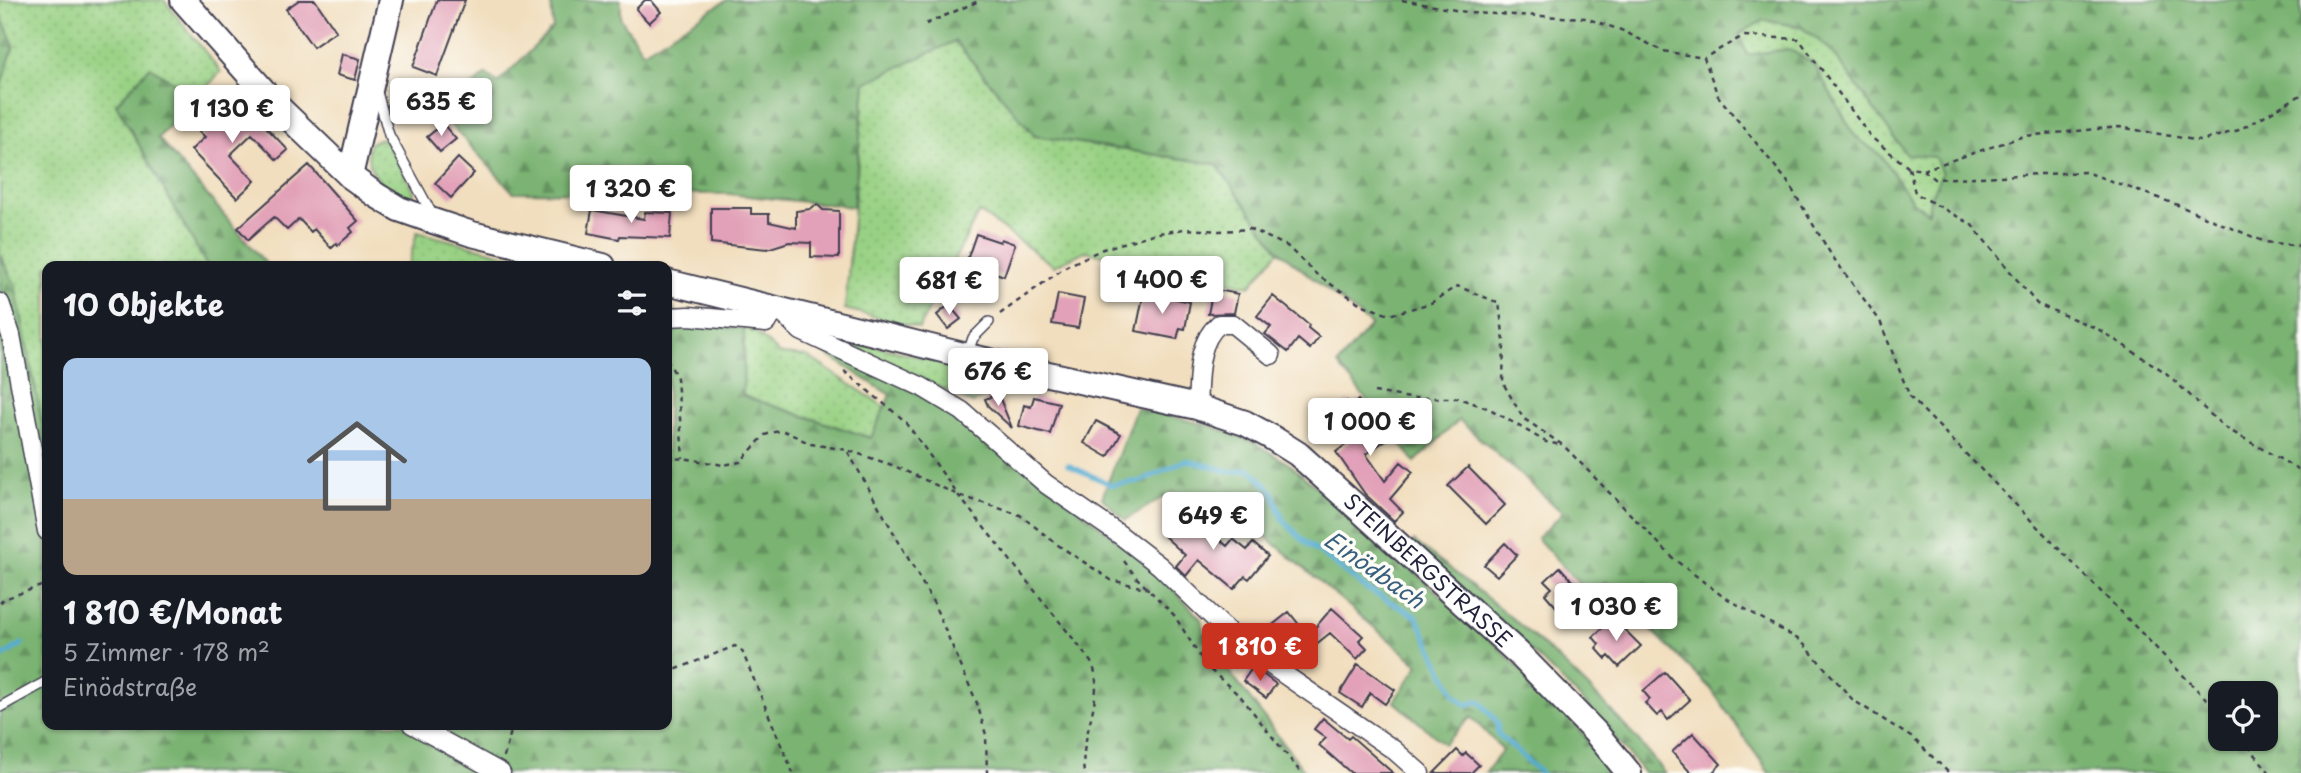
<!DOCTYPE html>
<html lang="de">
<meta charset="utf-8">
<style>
body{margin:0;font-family:"Playpen Sans",sans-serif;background:#242831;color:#f1f3f6;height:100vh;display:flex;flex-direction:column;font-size:26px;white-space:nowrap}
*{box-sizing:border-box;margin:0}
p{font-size:23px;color:#9ea1a6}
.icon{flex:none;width:38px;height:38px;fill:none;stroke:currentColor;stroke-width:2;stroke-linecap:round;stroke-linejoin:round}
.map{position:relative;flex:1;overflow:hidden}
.panel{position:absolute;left:42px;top:261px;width:630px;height:469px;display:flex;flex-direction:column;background:#171b24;border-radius:14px;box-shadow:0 2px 5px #0004}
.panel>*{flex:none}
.buttons{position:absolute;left:2208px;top:681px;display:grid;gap:14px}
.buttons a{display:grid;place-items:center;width:70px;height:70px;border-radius:14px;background:#171b24;box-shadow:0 2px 5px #0004;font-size:35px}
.price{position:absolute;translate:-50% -60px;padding:0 16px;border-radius:7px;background:#fff;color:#222;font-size:23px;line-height:46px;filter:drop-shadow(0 2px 4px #0008)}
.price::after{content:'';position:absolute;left:50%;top:42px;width:21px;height:16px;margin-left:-10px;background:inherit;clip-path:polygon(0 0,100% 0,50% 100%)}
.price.active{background:#c8321e;color:#fff}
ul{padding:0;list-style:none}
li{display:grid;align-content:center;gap:14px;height:371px;padding:0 21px}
li span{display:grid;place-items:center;height:217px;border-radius:14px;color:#555}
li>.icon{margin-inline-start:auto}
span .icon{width:126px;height:126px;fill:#fffc;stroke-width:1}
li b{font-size:30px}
h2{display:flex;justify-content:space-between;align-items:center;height:84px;padding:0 21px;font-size:30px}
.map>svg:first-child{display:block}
.grass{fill:url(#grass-dots);stroke:#5e7a60;stroke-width:2}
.forest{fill:url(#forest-firs);stroke:#4e6a56;stroke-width:2;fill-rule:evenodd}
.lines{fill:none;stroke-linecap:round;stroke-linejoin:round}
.stream{stroke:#54acd1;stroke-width:5}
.building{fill:#e2a1b8}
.lane-casing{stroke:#413e4f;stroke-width:12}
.street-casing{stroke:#413e4f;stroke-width:21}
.secondary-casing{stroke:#413e4f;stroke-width:28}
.path{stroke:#413e4f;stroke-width:2.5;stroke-dasharray:5 5;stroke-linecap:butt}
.lane{stroke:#fff;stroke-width:9}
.street{stroke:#fff;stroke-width:18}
.secondary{stroke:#fff;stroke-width:24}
.labels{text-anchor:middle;stroke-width:7;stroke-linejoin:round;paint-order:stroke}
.street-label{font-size:21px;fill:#22223b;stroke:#fdfcf7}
.water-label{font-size:23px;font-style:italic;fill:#38607e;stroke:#fdfcf7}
</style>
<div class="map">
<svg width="2301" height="773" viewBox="0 0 2301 773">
<defs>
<pattern id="grass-dots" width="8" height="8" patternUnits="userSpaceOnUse" patternTransform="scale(1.75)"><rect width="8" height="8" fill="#99d184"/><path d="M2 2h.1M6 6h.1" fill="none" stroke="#84b373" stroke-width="1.8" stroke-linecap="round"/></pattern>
<pattern id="forest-firs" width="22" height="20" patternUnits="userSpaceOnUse" patternTransform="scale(1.75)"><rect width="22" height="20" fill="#7ab372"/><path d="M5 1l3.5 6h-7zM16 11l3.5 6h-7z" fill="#64915f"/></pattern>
</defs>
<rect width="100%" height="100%" fill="#fdfcf7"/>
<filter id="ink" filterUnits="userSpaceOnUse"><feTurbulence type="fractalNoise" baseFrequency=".0143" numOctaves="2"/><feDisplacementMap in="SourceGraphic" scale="14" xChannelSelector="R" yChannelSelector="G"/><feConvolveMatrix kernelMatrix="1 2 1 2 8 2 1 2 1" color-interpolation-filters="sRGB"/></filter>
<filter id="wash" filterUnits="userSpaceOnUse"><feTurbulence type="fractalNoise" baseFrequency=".00686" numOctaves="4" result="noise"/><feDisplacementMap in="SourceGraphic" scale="28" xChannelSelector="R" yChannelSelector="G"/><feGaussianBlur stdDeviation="1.57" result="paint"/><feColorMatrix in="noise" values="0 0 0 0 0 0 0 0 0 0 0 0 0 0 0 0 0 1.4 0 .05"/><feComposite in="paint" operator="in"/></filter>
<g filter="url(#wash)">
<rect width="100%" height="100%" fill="#f1debe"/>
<path class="grass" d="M 0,0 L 164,0 L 221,72 L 197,97 L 150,67 L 116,104 L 207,266 L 47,266 L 47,448 L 15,285 L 0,255 L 0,89 L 13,45 L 0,14 Z
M 1764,20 L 1801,27 L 1831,50 L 1906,154 L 1935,157 L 1942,173 L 1931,196 L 1928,212 L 1913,202 L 1881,156 L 1855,136 L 1813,63 L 1788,49 L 1747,55 L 1739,34 Z
M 955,41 L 1035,136 L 1216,164 L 1279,251 L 1250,286 L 1085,251 L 1054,266 L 979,212 L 919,328 L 845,309 L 865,82 Z
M 382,138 L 389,145 L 414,192 L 413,199 C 388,196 360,168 370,143 Z
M 417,232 L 551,266 L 408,266 Z
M 744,328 L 754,331 L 780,354 L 807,356 L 885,407 L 871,438 L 743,396 Z
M 828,334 L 998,377 L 995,390 L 973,403 Z"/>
<path class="forest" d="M 551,0 L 621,0 L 621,19 L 643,52 L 727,0 L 2301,0 L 2301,773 L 1769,773 L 1711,689 L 1604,583 L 1589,595 L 1537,538 L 1563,513 L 1459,420 L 1415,462 L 1338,364 L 1371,325 L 1279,251 L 1216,164 L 1035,136 L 955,41 L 865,83 L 853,207 L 729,194 L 513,192 L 440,113 L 486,74 L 498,83 L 553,28 ZM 1764,20 L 1801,27 L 1831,50 L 1906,154 L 1935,157 L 1942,173 L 1931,196 L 1928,212 L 1913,202 L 1881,156 L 1855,136 L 1813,63 L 1788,49 L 1747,55 L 1739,34 ZM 2221,693 L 2266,693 L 2266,738 L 2221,738 Z
M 0,14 L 14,45 L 0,89 Z
M 150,67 L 197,97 L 158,138 L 268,266 L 207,266 L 116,104 Z
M 0,255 L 15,285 L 47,448 L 47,724 L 667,724 L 667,300 L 687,326 L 744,328 L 743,396 L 871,438 L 890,395 L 807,342 L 872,369 L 958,414 L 1154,569 L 1201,619 L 1207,642 L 1306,773 L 0,773 Z
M 1136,408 L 1211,426 L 1255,443 L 1292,466 L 1480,629 L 1572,721 L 1616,773 L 1485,773 L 1503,750 L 1471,717 L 1444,744 L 1394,701 L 1419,665 L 1238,513 L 1172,492 L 1125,520 L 1102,498 Z
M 1414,541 C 1484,594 1552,648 1612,712 C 1630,732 1649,751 1664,773 L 1644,773 L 1588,706 L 1501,622 L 1411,543 Z"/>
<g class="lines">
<path class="stream" d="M 1068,465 L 1112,485 L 1142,481 L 1186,460 L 1232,472 L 1250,469 L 1272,491 L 1283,520 L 1304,541 L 1367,589 L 1416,616 L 1455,695 L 1466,705 L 1479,701 L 1497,722 L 1498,734 L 1541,773
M 0,658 L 22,644"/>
</g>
<g id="blocks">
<path class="building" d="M 299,0 L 315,0 L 336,31 L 313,47 L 286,9 Z
M 437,0 L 465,0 L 437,76 L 413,67 Z
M 645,0 L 651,0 L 661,12 L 649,23 L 636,9 Z
M 342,54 L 360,59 L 355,80 L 337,75 Z
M 242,102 L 288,150 L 277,160 L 252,134 L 230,155 L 255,181 L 237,198 L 191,150 L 205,137 L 189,121 L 200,110 L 216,126 Z
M 443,124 L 456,139 L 440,152 L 427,137 Z
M 458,158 L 474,173 L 451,198 L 435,183 Z
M 309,165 L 358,221 L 350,228 L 353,232 L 338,245 L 336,243 L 331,248 L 314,229 L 311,232 L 299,219 L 287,230 L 274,217 L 248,240 L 238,228 Z
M 817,204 L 823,210 L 839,211 L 839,258 L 811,257 L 811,243 L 789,242 L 767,249 L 711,243 L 711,208 L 751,208 L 751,214 L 769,214 L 769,222 L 796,228 L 796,211 L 810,209 Z
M 592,210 L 644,219 L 645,212 L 672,213 L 670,238 L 620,236 L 619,239 L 588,233 Z
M 976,234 L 1000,242 L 1001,239 L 1015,244 L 1004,276 L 966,263 Z
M 1213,289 L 1238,294 L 1234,313 L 1208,314 Z
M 1144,292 L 1190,302 L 1185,329 L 1180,328 L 1177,339 L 1136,331 Z
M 1058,294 L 1084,299 L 1078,328 L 1052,324 Z
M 1273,296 L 1309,325 L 1308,328 L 1319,337 L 1310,349 L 1298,339 L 1288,352 L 1265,334 L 1271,327 L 1257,316 Z
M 949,305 L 961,319 L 948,329 L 937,315 Z
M 998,394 L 1012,428 L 988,406 L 985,399 Z
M 1034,397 L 1059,403 L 1050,434 L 1019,426 L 1024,405 L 1031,407 Z
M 1358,400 L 1378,421 L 1390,437 L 1366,454 L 1385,481 L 1401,462 L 1413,472 L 1390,499 L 1403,512 L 1394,521 L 1365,494 L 1336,452 L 1356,437 L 1334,413 L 1347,401 L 1352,406 Z
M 1096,421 L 1121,434 L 1108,457 L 1084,443 Z
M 1468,467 L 1505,505 L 1486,524 L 1448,486 Z
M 1186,510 L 1227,546 L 1233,539 L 1247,550 L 1253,543 L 1268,556 L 1249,579 L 1245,576 L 1234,589 L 1199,560 L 1186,576 L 1176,566 L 1185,555 L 1164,536 Z
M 1505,543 L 1517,555 L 1497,576 L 1484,565 Z
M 1560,567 L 1583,593 L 1568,607 L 1566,604 L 1559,610 L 1545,594 L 1552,588 L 1545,581 Z
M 1332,608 L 1363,636 L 1359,640 L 1367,648 L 1357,659 L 1330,633 L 1295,661 L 1269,628 L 1289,612 L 1308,636 Z
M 1613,618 L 1641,646 L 1619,667 L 1609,656 L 1606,659 L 1596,648 L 1599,644 L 1593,637 Z
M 1358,664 L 1395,690 L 1385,704 L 1370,693 L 1362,707 L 1340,693 Z
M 1253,667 L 1276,684 L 1266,698 L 1243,681 Z
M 1665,672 L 1690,700 L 1668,720 L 1662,712 L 1657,716 L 1645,703 L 1650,699 L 1643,691 Z
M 1323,718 L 1348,739 L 1351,736 L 1393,773 L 1351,773 L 1319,745 L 1326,738 L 1314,729 Z
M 1693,733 L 1721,764 L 1712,773 L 1691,773 L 1672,752 Z
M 1457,750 L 1463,756 L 1466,753 L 1479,765 L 1471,773 L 1434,773 Z"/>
</g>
</g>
<g filter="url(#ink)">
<use href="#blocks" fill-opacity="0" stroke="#413e4f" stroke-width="2"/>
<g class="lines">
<defs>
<path id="lane" d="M 377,92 L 389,135 L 433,216
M 967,355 L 973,338 L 989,322
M 0,707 L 47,681"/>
<path id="street" d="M 0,303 L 11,335 L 47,531
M 667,317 L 689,316 L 766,323 L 778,309 L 801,331 L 922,387 L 962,411 L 1046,484 L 1120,535 L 1160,566 L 1243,646 L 1394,750 L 1420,773
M 1197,407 C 1199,379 1196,343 1219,324 L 1233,324 L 1271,355
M 412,724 L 501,773"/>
<g id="secondary">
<path d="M 183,0 L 276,105 L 350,176 L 376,195 L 399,209 L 436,222 L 472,234 L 603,266"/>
<path d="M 350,176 L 391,0"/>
<path id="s1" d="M 667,282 L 967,356 L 1197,407 L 1245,423 L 1271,437 L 1298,454 L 1518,653 L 1595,732 L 1629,773"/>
</g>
</defs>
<use href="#lane" class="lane-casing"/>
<use href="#street" class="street-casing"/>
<use href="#secondary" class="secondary-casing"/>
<path class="path" d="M 1402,0 L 1471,13 L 1585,18 L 1621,30 L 1663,51 L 1704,58
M 926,24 L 981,0
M 1909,168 L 1915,193 L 1971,224 L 2037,304 L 2098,329 L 2165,372 L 2224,427 L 2301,471
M 1923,170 L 2024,136 L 2119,127 L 2200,141 L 2239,130 L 2301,95
M 1000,314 L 1067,266 L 1103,249 L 1153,234 L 1184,229 L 1220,231 L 1250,229 L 1287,246 L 1317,275 L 1361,304 L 1389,315 L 1431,303 L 1457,286 L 1499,303 L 1504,341 L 1503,383 L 1523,418 L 1564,446 L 1674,559 L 1721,595 L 1801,641 L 1853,700 L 1914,739 L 1949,773
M 667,359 L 677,378 L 683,458
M 844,371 L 905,421 L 958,495 L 1079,646 C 1083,653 1092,661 1094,669 C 1103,699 1079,740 1084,773
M 1374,392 L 1410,398 L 1458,398 L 1490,409 L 1546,442 L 1561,445
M 848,452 L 934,604 L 977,703 L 986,735 L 987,773
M 667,460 L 683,458 L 723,465 L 740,462 L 765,435 L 782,430 L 811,444 L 847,450 L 892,465 L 958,495 L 1020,515 L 1058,545 L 1111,580 L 1149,589
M 1124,561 L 1136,577 L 1174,615 L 1206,666 L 1241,697 L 1301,773
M 0,603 L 4,599 L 47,584
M 667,673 L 735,646 L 742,651 L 793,773
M 2221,714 L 1910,397 L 1880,321 L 1832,256 L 1787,181 L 1718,96 L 1704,58 L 1743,36 L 1799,39 L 1871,137 L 1909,168 L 1923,170 L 1934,179 L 2086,172 L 2175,204 L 2265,242 L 2301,246
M 2242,738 L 2270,773
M 504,757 L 513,724"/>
<use href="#lane" class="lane"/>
<use href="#street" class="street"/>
<use href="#secondary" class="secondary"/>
</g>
</g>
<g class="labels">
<g class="street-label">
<text dy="7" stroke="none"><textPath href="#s1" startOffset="831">STEINBERGSTRASSE</textPath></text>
</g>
<g class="water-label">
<text transform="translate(1374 570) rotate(35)" y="8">Einödbach</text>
</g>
</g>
</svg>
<div class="buttons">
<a><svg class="icon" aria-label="locate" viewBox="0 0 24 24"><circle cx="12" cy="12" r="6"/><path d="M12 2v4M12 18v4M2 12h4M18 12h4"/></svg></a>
</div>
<b class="price" style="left:441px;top:138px">635 €</b>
<b class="price" style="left:232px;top:145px">1 130 €</b>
<b class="price" style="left:631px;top:225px">1 320 €</b>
<b class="price" style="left:1162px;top:316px">1 400 €</b>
<b class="price" style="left:949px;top:317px">681 €</b>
<b class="price" style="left:998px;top:408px">676 €</b>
<b class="price" style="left:1370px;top:458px">1 000 €</b>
<b class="price" style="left:1213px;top:552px">649 €</b>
<b class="price" style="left:1616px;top:643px">1 030 €</b>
<b class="price active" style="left:1260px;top:683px">1 810 €</b>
<section class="panel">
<h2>10 Objekte<svg class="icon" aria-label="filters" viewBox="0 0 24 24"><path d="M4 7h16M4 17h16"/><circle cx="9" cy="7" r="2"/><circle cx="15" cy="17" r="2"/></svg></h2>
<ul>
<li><span style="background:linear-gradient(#a9c7e8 65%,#b9a48a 0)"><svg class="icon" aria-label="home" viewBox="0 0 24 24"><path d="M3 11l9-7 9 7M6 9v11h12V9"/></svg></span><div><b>1 810 €/Monat</b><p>5 Zimmer · 178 m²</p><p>Einödstraße</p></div></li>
</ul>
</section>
</div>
